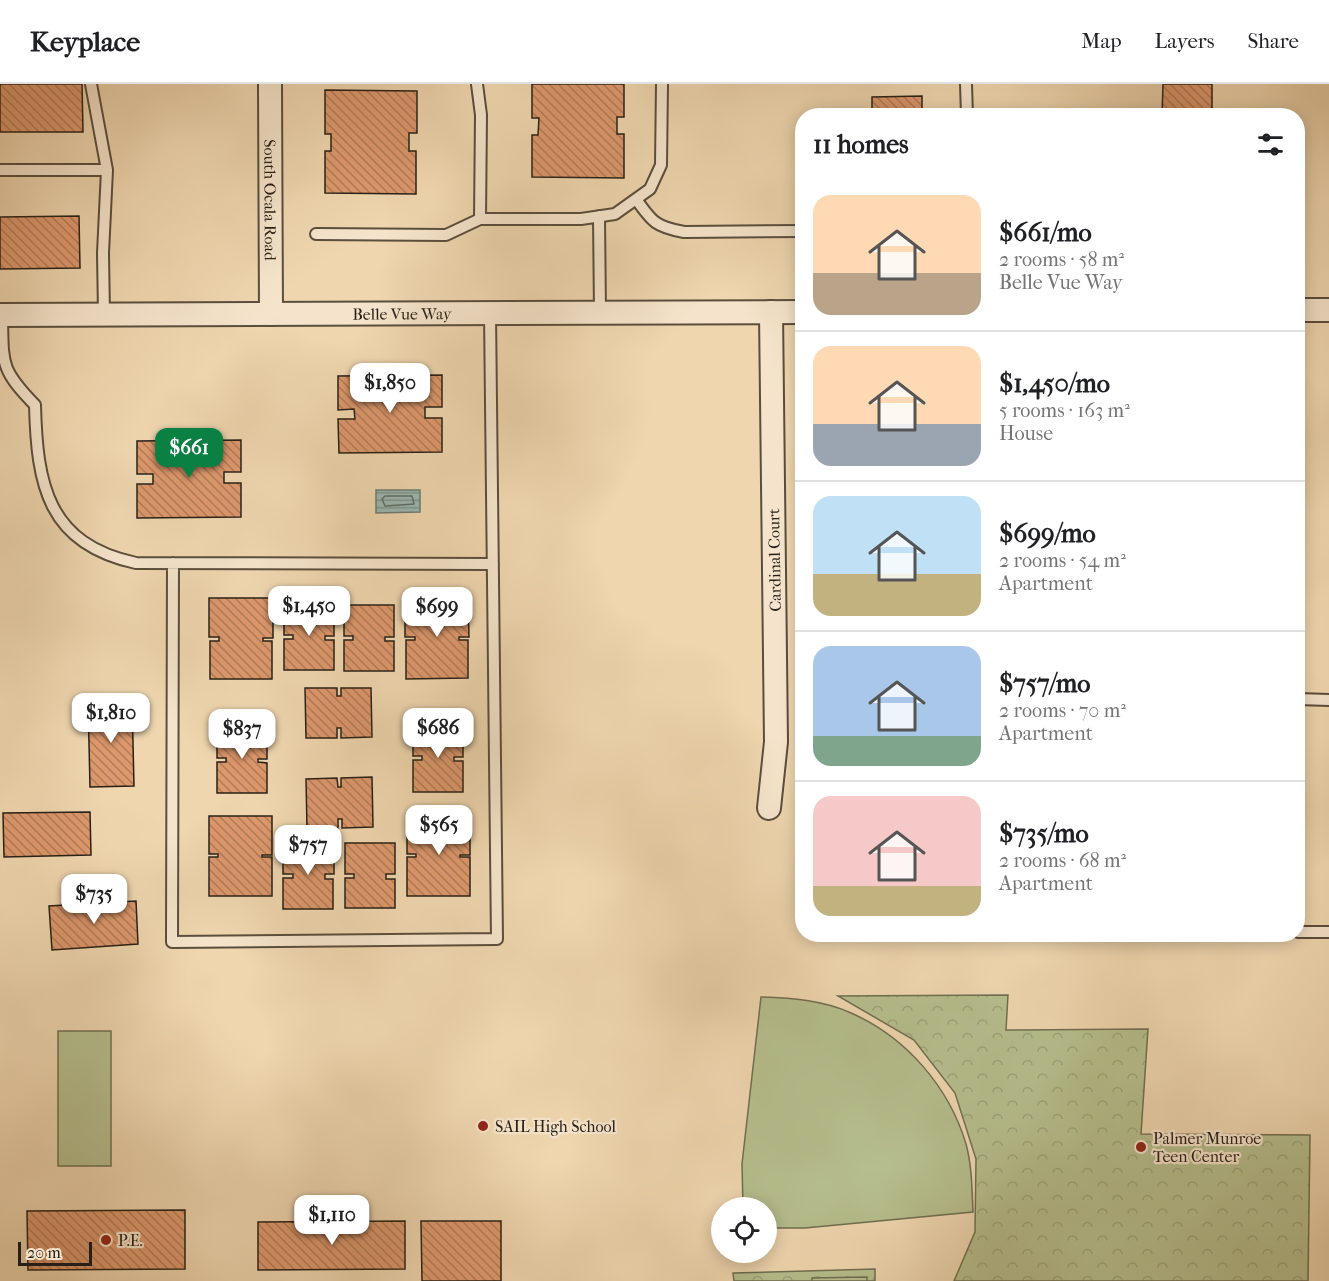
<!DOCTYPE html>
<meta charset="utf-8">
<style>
body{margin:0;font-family:"IM FELL French Canon",serif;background:#f2f2f2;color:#202124;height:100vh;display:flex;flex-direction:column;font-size:22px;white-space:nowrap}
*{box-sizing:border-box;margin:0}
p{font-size:20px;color:#757577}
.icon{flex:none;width:33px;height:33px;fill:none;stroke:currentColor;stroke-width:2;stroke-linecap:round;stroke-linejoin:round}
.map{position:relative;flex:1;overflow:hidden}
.details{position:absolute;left:795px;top:24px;width:510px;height:834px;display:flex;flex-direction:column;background:#fff;border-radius:24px;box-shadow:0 3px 15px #0003}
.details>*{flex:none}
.buttons{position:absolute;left:711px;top:1113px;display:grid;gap:12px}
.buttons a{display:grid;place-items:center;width:66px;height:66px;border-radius:50%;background:#fff;box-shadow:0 3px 15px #0003;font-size:30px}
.scale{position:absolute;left:18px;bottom:15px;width:74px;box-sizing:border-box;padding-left:6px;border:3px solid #282017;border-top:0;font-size:16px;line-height:21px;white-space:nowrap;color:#282017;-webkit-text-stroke:4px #f5e4cb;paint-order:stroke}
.price{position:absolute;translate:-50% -51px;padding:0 14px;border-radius:12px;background:#fff;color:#222;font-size:20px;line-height:39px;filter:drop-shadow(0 2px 3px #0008)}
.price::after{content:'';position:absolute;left:50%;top:36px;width:18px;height:14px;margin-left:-9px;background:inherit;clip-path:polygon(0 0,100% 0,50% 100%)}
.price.active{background:#0b8043;color:#fff}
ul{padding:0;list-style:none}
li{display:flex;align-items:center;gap:18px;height:150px;padding:0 18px}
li+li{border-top:2px solid #e0e0e0}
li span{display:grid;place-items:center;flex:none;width:168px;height:120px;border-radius:18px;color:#555}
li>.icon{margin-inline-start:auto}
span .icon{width:72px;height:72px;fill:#fffc;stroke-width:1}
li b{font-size:26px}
h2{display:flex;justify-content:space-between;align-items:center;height:72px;padding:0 18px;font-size:26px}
header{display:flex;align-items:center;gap:36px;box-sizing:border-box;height:84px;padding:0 30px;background:#fff;border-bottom:2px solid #e0e0e0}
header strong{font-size:28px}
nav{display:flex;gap:33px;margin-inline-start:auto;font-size:21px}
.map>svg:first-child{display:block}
.park{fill:url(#park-crowns);stroke:#6f6f52;stroke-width:1.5}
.pitch{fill:#b6be8d;stroke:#6f6f52;stroke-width:1.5}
.water{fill:url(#water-rules);stroke:#6c7b73;stroke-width:1.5}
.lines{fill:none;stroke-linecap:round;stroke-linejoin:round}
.shore{stroke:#616c64;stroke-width:1.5}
.building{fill:url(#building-back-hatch);stroke:#282017;stroke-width:1.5}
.service-casing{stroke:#5a4e3d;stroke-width:14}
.minor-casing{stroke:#5a4e3d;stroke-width:26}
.service{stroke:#f5e4cb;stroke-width:10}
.minor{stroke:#f5e4cb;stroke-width:22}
.poi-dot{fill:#8f2418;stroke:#f5e4cb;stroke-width:2}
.labels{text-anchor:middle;stroke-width:4.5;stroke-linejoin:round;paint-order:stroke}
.street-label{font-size:16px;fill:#282017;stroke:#f5e4cb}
.poi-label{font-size:16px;fill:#282017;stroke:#f5e4cb;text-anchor:start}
</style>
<header>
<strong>Keyplace</strong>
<nav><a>Map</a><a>Layers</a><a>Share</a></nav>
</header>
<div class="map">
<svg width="1329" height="1197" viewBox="0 0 1329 1197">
<defs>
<pattern id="park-crowns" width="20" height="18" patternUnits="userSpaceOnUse" patternTransform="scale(1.5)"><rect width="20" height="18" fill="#b6be8d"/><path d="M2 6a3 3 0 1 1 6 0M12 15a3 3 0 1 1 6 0" fill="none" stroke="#9ca379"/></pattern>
<pattern id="water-rules" width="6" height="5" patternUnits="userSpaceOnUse" patternTransform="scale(1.5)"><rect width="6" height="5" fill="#9ab8b1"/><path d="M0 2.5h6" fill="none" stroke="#7e958f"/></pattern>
<pattern id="building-back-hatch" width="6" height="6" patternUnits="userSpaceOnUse" patternTransform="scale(1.5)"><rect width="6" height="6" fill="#dd986c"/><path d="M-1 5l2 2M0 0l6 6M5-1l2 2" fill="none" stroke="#b37c58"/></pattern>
</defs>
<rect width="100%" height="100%" fill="#efd6af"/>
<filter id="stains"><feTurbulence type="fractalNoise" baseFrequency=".00333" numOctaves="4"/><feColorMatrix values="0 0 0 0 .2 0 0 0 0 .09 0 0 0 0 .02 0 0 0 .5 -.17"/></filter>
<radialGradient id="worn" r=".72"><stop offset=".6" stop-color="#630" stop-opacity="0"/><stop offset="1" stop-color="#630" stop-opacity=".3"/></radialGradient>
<path class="park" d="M 1008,911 L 1006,946 L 1148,945 L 1141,1050 L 1310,1051 L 1308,1197 L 954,1197 L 975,1148 L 976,1075 L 955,1009 L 914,956 L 838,912 Z
M 875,1185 L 875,1197 L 734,1197 L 733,1189 Z"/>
<path class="pitch" d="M 761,913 C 791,914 823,916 851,929 C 906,953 949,1003 966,1060 C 972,1082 972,1106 973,1128 L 805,1144 L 767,1144 L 766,1124 L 743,1123 L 742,1080 Z
M 58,947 L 111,947 L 111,1082 L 58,1082 Z
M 867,1193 L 867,1197 L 812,1197 L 812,1194 Z"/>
<path class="water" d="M 376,406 L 420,406 L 420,428 L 376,429 Z"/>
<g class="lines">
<path class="shore" d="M 385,412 L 412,412 L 414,420 L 385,422 L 382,415 Z"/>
</g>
<path class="building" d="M 0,0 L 82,0 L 83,48 L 0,48 Z
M 532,0 L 624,0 L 624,33 L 617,33 L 617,50 L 624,50 L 624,94 L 532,93 L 532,51 L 538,51 L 539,34 L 532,34 Z
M 1163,0 L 1212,0 L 1212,32 L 1162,32 Z
M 325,6 L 417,7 L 417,49 L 409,49 L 409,67 L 416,67 L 416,110 L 325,109 L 325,67 L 331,67 L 331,50 L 325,50 Z
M 922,12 L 922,32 L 872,32 L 872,13 Z
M 79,132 L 80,184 L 0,185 L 0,133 Z
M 442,291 L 442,323 L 425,323 L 425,334 L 442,334 L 442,368 L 339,369 L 338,335 L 355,335 L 354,325 L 338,326 L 338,292 Z
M 241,356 L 241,388 L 224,388 L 224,399 L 241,399 L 241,433 L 137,434 L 137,400 L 153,400 L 153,390 L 137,390 L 137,357 Z
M 209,514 L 273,514 L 273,554 L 263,554 L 263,557 L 272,557 L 272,595 L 210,595 L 210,557 L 219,557 L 219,553 L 209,553 Z
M 405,514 L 468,514 L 469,553 L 459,553 L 459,556 L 468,556 L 468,594 L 406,595 L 406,556 L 415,556 L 415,553 L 405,553 Z
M 284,520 L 334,520 L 334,552 L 325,552 L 325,556 L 334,556 L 334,586 L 284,586 L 284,555 L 293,555 L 293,551 L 284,551 Z
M 344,521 L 394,521 L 394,553 L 385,553 L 385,557 L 394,557 L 394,587 L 344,587 L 344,556 L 353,556 L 353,552 L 344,552 Z
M 1298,560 L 1299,560 L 1299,606 L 1298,606 Z
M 305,604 L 337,604 L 337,612 L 341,612 L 341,604 L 371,604 L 372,653 L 341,654 L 341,644 L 337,644 L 337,654 L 306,654 Z
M 132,616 L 134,702 L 90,703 L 88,617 Z
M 413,642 L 463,642 L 463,673 L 454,673 L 454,677 L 463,677 L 463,708 L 413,708 L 413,676 L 422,676 L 422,672 L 413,672 Z
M 217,643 L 267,643 L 267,675 L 258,675 L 258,678 L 267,679 L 267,709 L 217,709 L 217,678 L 226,678 L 226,674 L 217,674 Z
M 372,693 L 373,743 L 342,744 L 342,735 L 338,735 L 338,744 L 307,745 L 306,695 L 337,694 L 338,703 L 341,703 L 341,694 Z
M 90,728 L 91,771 L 4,773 L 3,729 Z
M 209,732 L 272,732 L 272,771 L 262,771 L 262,773 L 272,773 L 272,812 L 209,812 L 209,773 L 218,773 L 218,770 L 209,770 Z
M 407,732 L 470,732 L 470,771 L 460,771 L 460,773 L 470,773 L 470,812 L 407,812 L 407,773 L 416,773 L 416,770 L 407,770 Z
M 283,759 L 334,759 L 334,790 L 325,790 L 325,795 L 333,795 L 333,825 L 283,825 L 283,794 L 293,794 L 293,790 L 283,790 Z
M 345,759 L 395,759 L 395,790 L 386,790 L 386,795 L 395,795 L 395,824 L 345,824 L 345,794 L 354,794 L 354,790 L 345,790 Z
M 136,817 L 138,860 L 52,866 L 49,822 Z
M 185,1126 L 185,1185 L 28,1186 L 27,1127 Z
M 405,1137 L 405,1185 L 258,1186 L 258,1138 Z
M 421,1137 L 501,1137 L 501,1197 L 422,1197 Z"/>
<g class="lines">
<defs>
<path id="service" d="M 91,0 L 107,86 L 103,169 L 104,230
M 477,0 L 481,31 L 480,135
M 966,0 L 967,32
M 0,86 L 107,86
M 636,115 C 652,138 656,143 684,148 L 802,147
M 599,132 L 600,229
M 316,150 L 446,151 L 480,135 L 581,135 L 615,130 L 650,105 L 661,81 L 662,0
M 2,231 C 3,280 0,285 35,321 C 37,400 47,460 136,479 L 493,480
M 173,479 L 172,858 L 497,855 L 490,229
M 1298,615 L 1329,616
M 1298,848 L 1329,848"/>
<g id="minor">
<path id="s1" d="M 270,0 L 271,230"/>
<path d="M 1298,226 L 1329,226"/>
<path id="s2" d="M 0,231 L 802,228"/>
<path d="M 769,724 L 776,658 L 771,228"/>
</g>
</defs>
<use href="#service" class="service-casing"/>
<use href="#minor" class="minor-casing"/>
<use href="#service" class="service"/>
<use href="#minor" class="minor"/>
</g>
<g class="poi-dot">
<circle cx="483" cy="1042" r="6"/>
<circle cx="1141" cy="1063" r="6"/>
<circle cx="106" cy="1156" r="6"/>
</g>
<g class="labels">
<g class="street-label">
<text dy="6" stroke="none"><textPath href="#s1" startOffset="116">South Ocala Road</textPath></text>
<text dy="6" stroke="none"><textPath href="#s2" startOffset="402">Belle Vue Way</textPath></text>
<text transform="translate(774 476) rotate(-91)" y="6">Cardinal Court</text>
</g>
<g class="poi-label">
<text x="495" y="1048">SAIL High School</text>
<text x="1153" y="1060">Palmer Munroe<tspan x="1153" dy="18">Teen Center</tspan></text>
<text x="118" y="1162">P.E.</text>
</g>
</g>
<rect width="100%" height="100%" filter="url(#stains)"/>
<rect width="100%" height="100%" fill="url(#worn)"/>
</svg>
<div class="buttons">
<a><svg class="icon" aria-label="locate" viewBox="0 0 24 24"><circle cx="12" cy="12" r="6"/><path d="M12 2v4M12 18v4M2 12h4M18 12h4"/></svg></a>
</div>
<div class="scale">20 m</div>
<b class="price" style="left:390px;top:330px">$1,850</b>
<b class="price active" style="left:189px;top:395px">$661</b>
<b class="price" style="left:309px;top:553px">$1,450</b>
<b class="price" style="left:437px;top:554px">$699</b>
<b class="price" style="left:111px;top:660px">$1,810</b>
<b class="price" style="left:438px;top:675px">$686</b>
<b class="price" style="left:242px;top:676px">$837</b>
<b class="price" style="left:439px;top:772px">$565</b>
<b class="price" style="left:308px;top:792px">$757</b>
<b class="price" style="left:94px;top:841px">$735</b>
<b class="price" style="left:332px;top:1162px">$1,110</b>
<section class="details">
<h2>11 homes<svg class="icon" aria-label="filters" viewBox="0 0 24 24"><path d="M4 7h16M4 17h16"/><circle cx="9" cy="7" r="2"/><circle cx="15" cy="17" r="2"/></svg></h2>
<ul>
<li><span style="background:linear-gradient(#ffd9b3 65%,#b9a48a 0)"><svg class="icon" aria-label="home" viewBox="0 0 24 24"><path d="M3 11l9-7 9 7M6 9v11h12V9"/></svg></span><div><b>$661/mo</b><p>2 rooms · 58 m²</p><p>Belle Vue Way</p></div></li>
<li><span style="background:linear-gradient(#ffd9b3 65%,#9aa5b1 0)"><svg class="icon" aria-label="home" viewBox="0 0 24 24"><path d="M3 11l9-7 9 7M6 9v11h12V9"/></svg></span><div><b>$1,450/mo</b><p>5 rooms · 163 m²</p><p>House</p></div></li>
<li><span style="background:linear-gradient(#bfe0f5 65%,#c2b280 0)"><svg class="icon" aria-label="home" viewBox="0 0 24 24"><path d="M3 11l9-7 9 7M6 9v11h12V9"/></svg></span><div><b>$699/mo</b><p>2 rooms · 54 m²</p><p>Apartment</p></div></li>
<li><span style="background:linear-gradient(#a9c7e8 75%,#7fa58c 0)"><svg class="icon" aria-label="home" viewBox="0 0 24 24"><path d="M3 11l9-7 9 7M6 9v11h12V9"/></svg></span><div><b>$757/mo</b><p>2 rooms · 70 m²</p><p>Apartment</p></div></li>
<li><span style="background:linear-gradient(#f6c9c9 75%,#c2b280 0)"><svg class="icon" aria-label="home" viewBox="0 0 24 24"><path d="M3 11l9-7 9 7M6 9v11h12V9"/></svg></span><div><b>$735/mo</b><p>2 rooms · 68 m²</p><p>Apartment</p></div></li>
</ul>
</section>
</div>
